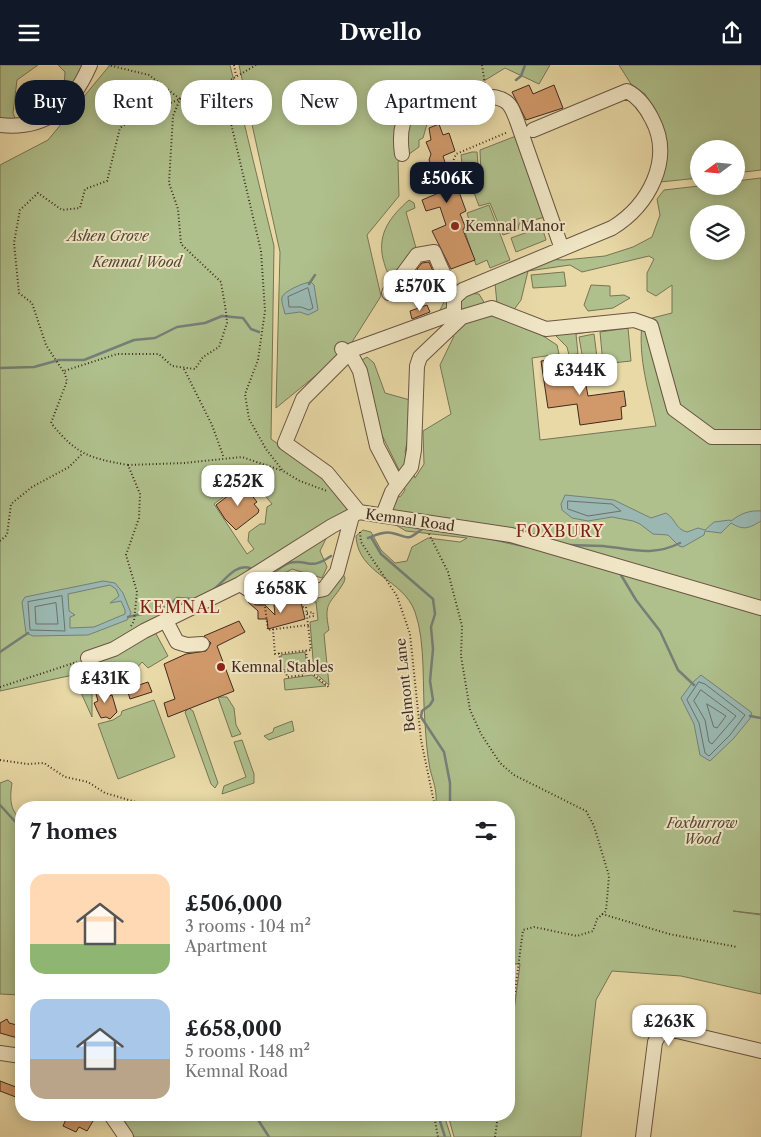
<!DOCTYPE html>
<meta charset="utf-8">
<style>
body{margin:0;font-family:"Libre Caslon Text",serif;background:#f6f6f6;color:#202124;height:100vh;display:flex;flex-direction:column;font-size:19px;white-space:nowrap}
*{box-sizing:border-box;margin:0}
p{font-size:16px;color:#757577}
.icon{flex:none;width:28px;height:28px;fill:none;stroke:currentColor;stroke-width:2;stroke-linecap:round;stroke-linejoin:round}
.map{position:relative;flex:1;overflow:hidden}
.side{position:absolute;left:15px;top:736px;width:500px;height:320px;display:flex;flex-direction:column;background:#fff;border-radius:20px;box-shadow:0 2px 12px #0003}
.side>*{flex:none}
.banner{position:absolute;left:15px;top:15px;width:500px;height:45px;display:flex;gap:10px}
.needle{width:32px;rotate:254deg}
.buttons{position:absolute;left:690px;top:75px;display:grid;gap:10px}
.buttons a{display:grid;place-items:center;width:55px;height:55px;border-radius:50%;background:#fff;box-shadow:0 2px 12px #0003;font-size:25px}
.price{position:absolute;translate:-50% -42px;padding:0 11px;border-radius:10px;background:#fff;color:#222;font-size:16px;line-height:32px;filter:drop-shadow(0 1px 2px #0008)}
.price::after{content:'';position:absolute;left:50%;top:30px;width:15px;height:11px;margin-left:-8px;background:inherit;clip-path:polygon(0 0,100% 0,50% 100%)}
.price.on{background:#111827;color:#fff}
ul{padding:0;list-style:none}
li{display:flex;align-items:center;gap:15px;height:125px;padding:0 15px}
li span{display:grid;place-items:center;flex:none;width:140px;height:100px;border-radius:15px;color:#555}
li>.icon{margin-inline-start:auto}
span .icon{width:60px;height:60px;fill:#fffc;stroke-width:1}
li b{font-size:21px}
h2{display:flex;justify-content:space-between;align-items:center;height:60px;padding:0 15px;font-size:21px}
.tag{padding:0 18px;border-radius:20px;background:#fff;box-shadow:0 2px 12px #0003;font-size:18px;line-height:45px}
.tag.on{background:#111827;color:#fff}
header{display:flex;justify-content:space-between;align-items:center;height:65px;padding:0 15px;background:#111827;color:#fff;font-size:22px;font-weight:700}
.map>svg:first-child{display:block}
.green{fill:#afc08c;stroke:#787456;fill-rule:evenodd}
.water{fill:#9ab8b1;stroke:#767f77;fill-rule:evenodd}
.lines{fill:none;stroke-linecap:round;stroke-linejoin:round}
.shore{stroke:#6e7068;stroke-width:1}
.stream{stroke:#767f77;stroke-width:2.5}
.building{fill:#d1996a;stroke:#412920}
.minor-casing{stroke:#6b5542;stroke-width:16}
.path{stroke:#412920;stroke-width:2;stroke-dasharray:1 2.5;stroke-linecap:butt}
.minor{stroke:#f0e6c5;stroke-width:14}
.poi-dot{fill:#8f2418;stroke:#f0e6c5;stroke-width:2}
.labels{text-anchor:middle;stroke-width:4;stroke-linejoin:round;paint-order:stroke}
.poi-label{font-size:14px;fill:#412920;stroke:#f0e6c5;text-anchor:start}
.park-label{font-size:14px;font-style:italic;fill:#574736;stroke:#f0e6c5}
.street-label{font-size:14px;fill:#412920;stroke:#f0e6c5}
.quarter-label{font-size:16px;letter-spacing:1px;fill:#7a1f14;stroke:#f0e6c5}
</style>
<header><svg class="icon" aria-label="menu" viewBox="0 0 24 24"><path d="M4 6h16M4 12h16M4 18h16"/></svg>Dwello<svg class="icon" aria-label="share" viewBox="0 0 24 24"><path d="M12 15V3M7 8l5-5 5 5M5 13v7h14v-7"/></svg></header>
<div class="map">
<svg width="761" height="1072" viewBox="0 0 761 1072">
<rect width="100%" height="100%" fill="#e8d9a6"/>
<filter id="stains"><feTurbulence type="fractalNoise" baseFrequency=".004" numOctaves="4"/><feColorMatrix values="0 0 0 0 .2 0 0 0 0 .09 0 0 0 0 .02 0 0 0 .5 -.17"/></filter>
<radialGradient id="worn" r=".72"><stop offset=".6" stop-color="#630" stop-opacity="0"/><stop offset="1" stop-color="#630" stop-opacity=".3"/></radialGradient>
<path class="green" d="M 0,0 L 38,0 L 17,15 L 13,48 L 17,58 L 0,58 Z
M 58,0 L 87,0 L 63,39 L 65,7 Z
M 110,0 L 230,0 L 274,181 L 271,374 L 359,437 L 336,453 L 320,486 L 327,502 L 322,513 L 292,504 L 270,517 L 260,529 L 239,514 L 155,567 L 168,591 L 148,603 L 142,597 L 136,604 C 115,602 107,609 92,623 L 92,652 L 73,610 L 0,626 L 0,100 L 48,75 ZM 250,412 L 272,439 L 267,442 L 265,459 L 260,459 L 249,467 L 248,476 L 254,484 L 247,489 L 214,439 Z
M 239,0 L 550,0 L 539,19 L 505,3 L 448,38 L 457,38 L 437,54 L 427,59 L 423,73 L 419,75 L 419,82 L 398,97 L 399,131 L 367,170 L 381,231 L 347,285 L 276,343 L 280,187 Z
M 619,0 L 761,0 L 761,105 L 736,108 L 736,84 L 699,84 L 699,113 L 660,117 L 654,44 L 645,29 L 631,19 Z
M 516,71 L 545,152 L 519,159 L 518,165 L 503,170 L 490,138 L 479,141 L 470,117 L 481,111 L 480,85 Z
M 472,87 L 477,87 L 479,111 L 475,113 L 462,98 L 461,90 Z
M 761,113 L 761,849 L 733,846 L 761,850 L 761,929 L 681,911 L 612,906 L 596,935 L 581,1072 L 454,1072 L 448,1050 L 509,1050 L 509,985 L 520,899 L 514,899 L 509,945 L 509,742 L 423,742 L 436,737 C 437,725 433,716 430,704 C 427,689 426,673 425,658 C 422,624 426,577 415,547 C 403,513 358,510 356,471 L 363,465 L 371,467 L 381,485 L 395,498 L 407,496 L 412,482 L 428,473 L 460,477 L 467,473 L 406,466 L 394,459 L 390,435 L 401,431 L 405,425 L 401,409 L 379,364 L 362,295 L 367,292 L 374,298 L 385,328 L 410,335 L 409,368 L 405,387 L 415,413 L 424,399 L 423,366 L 451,349 L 440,300 L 454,271 L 440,245 L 446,233 L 464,228 L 479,229 L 485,239 L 534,265 L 557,280 L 559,289 L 532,293 L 540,375 L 656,361 C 649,327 638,294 642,259 L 652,253 L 672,248 L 672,220 L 656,231 L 647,226 L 647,208 L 654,194 L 649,191 L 582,207 L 570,200 L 528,206 L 521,235 L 513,246 L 497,239 L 495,218 L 539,194 L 564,195 L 605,191 L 633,182 L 652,172 L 660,150 L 657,134 L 664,125 L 699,121 L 736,121 L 736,116 ZM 699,149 L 736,149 L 736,186 L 699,186 Z
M 409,135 L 414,138 L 415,143 L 406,147 L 416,183 L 393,212 L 391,212 C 386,207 385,200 383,194 C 377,168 391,151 409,135 Z
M 489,140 L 510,195 L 490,203 L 487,195 L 476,200 L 464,164 L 468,163 L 467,160 L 470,158 L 467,148 Z
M 542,162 L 546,175 L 516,187 L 511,173 Z
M 564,207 L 566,221 L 533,223 L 531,210 Z
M 591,220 L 610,221 L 610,231 L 624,230 L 630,233 L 613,243 L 588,246 L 584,240 Z
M 593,260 L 594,266 L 576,269 L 578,289 L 569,290 L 567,282 L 556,271 L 556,267 Z
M 628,263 L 631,296 L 603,299 L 600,267 Z
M 594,269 L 598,300 L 584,301 L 579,272 Z
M 342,507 L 345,513 L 344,517 C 331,540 323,535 329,565 L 324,569 L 329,620 L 314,607 L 310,557 L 318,555 L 316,537 L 307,536 L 306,530 Z
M 305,587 L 307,602 L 282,605 L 281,590 Z
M 312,610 L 326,621 L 285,625 L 284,614 Z
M 178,611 L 190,644 L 193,646 L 218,718 L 215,723 L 211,719 L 185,647 L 187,645 L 176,612 Z
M 218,632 L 227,632 L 234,643 L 236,660 L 241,669 L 232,672 Z
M 154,635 L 175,692 L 118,714 L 98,659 L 113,655 L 121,650 L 122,646 Z
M 292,656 L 294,666 L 269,675 L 264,671 L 273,667 L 274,663 Z
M 242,675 L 254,709 L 254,718 L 222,729 L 224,721 L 246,712 L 234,677 Z
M 8,715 L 12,718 C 10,732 9,745 21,754 L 21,930 L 0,929 L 0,718 Z
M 121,1050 L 444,1050 L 451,1072 L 134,1072 Z"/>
<path class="water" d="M 311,217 L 314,220 L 318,245 L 308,250 L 300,247 L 285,249 C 284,244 281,237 282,232 C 284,226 305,217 311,217 Z
M 565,430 L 614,435 L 651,453 L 666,448 C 676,454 675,464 687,467 L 698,463 L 705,465 L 714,457 L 730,455 L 731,456 C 740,449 749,445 761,446 L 761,456 C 749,463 744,466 731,458 L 721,468 L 705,466 L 704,470 L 683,482 L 679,481 L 668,470 L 653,469 L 640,459 L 633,456 L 612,452 L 588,456 L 572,453 L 562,445 L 561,439 Z
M 103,516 L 115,518 L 123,528 L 131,548 L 127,555 L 88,570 L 33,571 L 26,568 L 22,537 L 25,532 ZM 110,520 L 116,524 L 119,531 L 110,538 L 121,536 L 125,545 L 125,549 L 94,562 L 70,563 L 70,552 L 75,550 L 69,546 L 68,529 Z
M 701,610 L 751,647 L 752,651 L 734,673 L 710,696 L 700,690 L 694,659 L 681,633 L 692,618 Z"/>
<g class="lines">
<path class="shore" d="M 308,223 L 313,243 L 309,245 L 301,242 L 289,242 L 288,232 Z
M 568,436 L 612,439 L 621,446 L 588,451 L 568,444 Z
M 62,531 L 65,566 L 30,565 L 28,537 Z
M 56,538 L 58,559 L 36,559 L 35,542 Z
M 699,617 L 705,619 L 745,650 L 730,670 L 709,691 L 705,688 L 699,658 L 687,635 Z
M 701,625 L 736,651 L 712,679 L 709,677 L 705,655 L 694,636 Z
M 707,639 L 726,651 L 717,663 L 714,662 Z"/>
<path class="stream" d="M 516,15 L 521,11 L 525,0
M 309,219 L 315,210
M 0,303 L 34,302 L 59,295 L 84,295 L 134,275 L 155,273 L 177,262 L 205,258 L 222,251 L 243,253 L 251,264 L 259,267
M 371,472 L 381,489 L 433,534 L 435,549 L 431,562 L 433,584 L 430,616 L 433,635 L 430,640 L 422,646 L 421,652 L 444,687 L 450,718 L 450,742
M 368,473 C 376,470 384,466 392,468 C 408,471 405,478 422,464
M 488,473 L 528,482
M 568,480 L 603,481
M 603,481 C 632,484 652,492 680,478
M 271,507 C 279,506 282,500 289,498 C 309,493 308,507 331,491
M 621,510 L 636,535 L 660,566 L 678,605 L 694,620
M 213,525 C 224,517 235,498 250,503
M 128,552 C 146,547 163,548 177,533 L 195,534
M 0,587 L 28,568
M 750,651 L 761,653
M 0,740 L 21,763
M 255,1050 L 269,1072
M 438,1050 L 445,1072"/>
</g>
<path class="building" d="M 529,20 L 533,29 L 554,20 L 563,43 L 526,55 L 512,27 Z
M 439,59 L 443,70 L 449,68 L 455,86 L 443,91 L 447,104 L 442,106 L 450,126 L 458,124 L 466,146 L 460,149 L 465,161 L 463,165 L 475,195 L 451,204 L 432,166 L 446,160 L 440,142 L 426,146 L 422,135 L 441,127 L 429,95 L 431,89 L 426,77 L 431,75 L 429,63 Z
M 429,197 L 439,220 L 433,222 L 430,220 L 427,212 L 420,210 L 417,204 L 422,198 Z
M 427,240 L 430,247 L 412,254 L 410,246 Z
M 561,293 L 565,317 L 585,315 L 588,331 L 624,326 L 626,341 L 621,342 L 622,354 L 580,360 L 577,339 L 548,343 L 541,296 Z
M 243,419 L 257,437 L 254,439 L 259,445 L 258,448 L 236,465 L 225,454 L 216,440 Z
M 249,536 L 256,540 L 265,540 L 275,550 L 274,540 L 301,537 L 305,554 L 268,564 L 267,554 L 258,554 L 258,546 L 248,537 Z
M 239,556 L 245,567 L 217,581 L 234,626 L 168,652 L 164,638 L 175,634 L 164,599 L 186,589 L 206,586 L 211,578 L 204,571 Z
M 148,617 L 152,627 L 130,634 L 127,624 Z
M 97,621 L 104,625 L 106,632 L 112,630 L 117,647 L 110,654 L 106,652 L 101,653 L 97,645 L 94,638 L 98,636 L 96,629 Z
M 7,954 L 9,958 L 21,961 L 21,974 L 0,968 L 0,958 Z
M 0,1016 L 21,1024 L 21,1034 L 0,1026 Z
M 68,1050 L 81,1050 L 93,1056 L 87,1066 L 79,1062 L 76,1067 L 63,1061 Z"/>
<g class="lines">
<defs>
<path id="minor" d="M 0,60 C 47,65 72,41 90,0
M 402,89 C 399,67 401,47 422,37 C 442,35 489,25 505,36 C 512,40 514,49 517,56 L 562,184
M 454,233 L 463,225 L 612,163 C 648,141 674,95 652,54 C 646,42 639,32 627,26 L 533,65
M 342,284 L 354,295 L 360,306 L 377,381 L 397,419
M 359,447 L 327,408 L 285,378 L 303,334 L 352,285 L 454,248 L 454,233 L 434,187 L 417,190 L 389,228
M 383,450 L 392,427 L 411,402 L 414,385 L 417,301 L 420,292 L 462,252 L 492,243 L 546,264 L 634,255 L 651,261 L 674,344 L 712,372 L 761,372
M 240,519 L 260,532 L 306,528 L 324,524 L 337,507 L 352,451
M 166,556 L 177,577 L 187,580 L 202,579
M 88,593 L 114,584 L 144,566 L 240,519 L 332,461 L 359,447 L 511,470 L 761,543
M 0,988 L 21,991
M 111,1050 L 126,1072
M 643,1072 L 655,977 L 659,970 L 673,965 L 761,986"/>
</defs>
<use href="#minor" class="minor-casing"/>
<path class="path" d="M 234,0 L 236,11
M 256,0 L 222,20 L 261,186 L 265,246 L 258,295 L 245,329 L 249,354 L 266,384 L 283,406 L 300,416 L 327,426
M 482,0 L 485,19
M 447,111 L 456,89 L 508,67
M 184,304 L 212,360 L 224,393
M 63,306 L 46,280 L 32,238 L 19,228 L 14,178 L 20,145 L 38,128 L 62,145 L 80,143 L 85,124 L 107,116 L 120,63 L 133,53 L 180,34 L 149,10 L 108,0
M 128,400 L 184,398 L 242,392 L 283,406
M 360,467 L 361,477 L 397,531 L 410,569 L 421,675 L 435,742
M 429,469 L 448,507 L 462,561 L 461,591 L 470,645 L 481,669 L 500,698 L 514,710 L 586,746 L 594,761 L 609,811 L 606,846 L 597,854 L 593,866 L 577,871 L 534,862 L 523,865 L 509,972
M 0,476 L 7,470 L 11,439 L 32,422 L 69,402 L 82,389
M 265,542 L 268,565 L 308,560 L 306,542 L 302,542 L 302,540
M 307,548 L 313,547 L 314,551 L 307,552
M 131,561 L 134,556 L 137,527 L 126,490 L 139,453 L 140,429 L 128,400 C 89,393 77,390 51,358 L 67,316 L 64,306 L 117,289 L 159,289 L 172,301 L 195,304 L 203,292 L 219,282 L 227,258 L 226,247 L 221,217 L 181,179 L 178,144 L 169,118 L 173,51 L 180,34 L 222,20
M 273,564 L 275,589 L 311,585 L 308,560
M 279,588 L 282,607 L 308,604 L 306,585
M 308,604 L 312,604 L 313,609 L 330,623
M 286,606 L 287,612 L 304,610 L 304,605
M 0,622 L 77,597
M 0,695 L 27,699 L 44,698 L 65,712 L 88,717 L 105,728 L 136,737
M 602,849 L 669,869 L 737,882
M 434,1050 L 438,1072
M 495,1072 L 498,1050"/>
<use href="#minor" class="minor"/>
</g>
<g class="poi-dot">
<circle cx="455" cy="161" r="5"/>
<circle cx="221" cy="602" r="5"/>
</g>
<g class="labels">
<g class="poi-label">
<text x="465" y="166">Kemnal Manor</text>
<text x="231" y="607">Kemnal Stables</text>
</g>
<g class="park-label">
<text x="108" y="176">Ashen Grove</text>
<text x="137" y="202">Kemnal Wood</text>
<text x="702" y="763">Foxburrow<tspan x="702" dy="16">Wood</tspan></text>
</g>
<g class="street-label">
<text transform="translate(410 455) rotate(8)" y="5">Kemnal Road</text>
<text transform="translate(405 620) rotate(-96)" y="5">Belmont Lane</text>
</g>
<g class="quarter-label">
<text x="560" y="472">FOXBURY</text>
<text x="180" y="548">KEMNAL</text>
</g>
</g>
<rect width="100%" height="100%" filter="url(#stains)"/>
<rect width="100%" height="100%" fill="url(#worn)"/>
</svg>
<div class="buttons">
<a><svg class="needle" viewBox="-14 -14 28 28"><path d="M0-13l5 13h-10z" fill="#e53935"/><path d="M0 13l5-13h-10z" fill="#757577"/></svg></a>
<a><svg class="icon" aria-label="layers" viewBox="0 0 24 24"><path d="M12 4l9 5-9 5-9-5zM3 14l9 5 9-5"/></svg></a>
</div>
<b class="price on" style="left:447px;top:139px">£506K</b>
<b class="price" style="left:420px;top:247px">£570K</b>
<b class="price" style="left:580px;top:331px">£344K</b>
<b class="price" style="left:238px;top:442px">£252K</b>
<b class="price" style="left:281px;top:549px">£658K</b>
<b class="price" style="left:105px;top:639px">£431K</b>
<b class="price" style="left:669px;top:982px">£263K</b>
<div class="banner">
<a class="tag on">Buy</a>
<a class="tag">Rent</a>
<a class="tag">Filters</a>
<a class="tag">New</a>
<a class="tag">Apartment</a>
</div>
<section class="side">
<h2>7 homes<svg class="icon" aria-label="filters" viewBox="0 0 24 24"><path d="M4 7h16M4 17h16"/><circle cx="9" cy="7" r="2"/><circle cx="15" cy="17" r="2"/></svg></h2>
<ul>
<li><span style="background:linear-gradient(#ffd9b3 70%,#8fb573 0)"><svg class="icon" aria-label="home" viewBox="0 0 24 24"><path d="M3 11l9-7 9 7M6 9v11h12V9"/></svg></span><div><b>£506,000</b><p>3 rooms · 104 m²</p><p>Apartment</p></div></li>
<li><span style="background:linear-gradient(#a9c7e8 60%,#b9a48a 0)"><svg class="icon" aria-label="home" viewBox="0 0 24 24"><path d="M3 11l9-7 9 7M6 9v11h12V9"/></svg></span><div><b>£658,000</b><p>5 rooms · 148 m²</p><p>Kemnal Road</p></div></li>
</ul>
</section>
</div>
